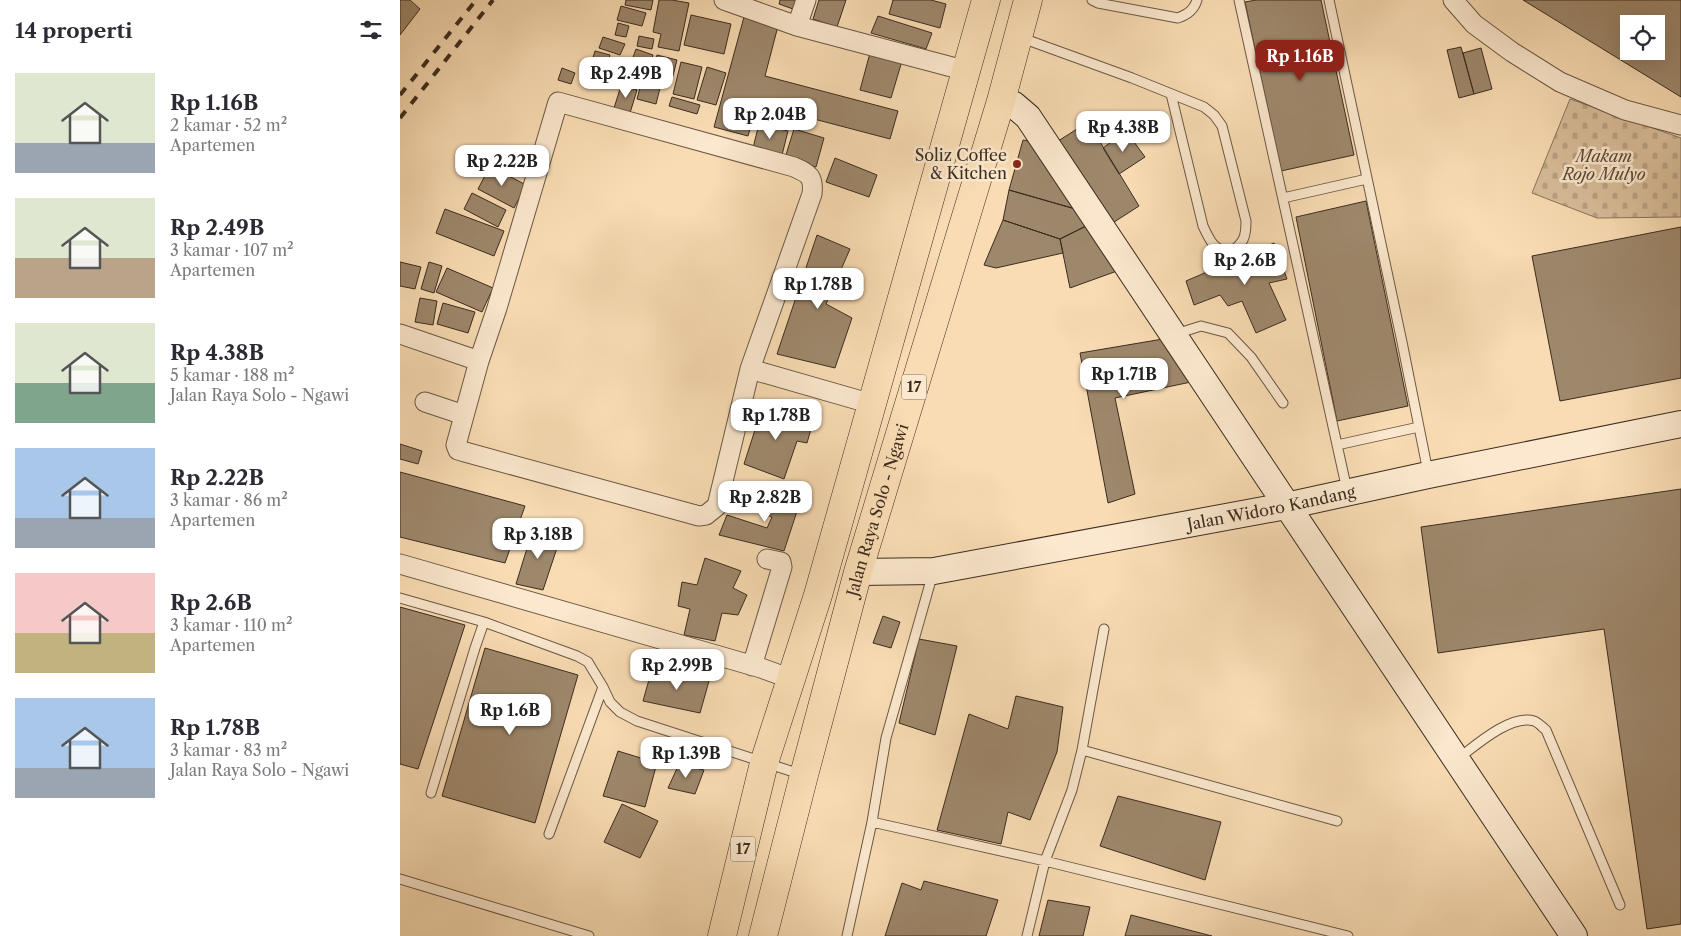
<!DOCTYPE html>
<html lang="id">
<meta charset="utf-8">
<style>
body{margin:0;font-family:"Libre Caslon Text",serif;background:#f7f7f7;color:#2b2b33;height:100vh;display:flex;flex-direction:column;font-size:19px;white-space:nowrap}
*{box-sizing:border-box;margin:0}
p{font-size:16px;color:#7c7c81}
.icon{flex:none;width:28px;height:28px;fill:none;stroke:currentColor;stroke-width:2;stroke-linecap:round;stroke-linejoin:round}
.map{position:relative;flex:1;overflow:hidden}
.drawer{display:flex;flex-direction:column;background:#fff;width:400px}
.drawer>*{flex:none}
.fabs{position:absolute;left:1220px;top:15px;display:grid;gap:10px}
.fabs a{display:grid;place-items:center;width:45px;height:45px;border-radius:0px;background:#fff;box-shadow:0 5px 20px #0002;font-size:25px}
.price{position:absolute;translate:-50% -42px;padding:0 11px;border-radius:10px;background:#fff;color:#222;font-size:16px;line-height:32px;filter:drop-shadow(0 1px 2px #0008)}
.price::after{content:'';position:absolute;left:50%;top:30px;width:15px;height:11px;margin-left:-8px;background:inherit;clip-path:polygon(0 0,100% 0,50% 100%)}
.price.current{background:#8f2418;color:#fff}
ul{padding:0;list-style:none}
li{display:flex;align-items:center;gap:15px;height:125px;padding:0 15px}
li span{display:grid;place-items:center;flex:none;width:140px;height:100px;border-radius:0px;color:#555}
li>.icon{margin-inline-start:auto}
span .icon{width:60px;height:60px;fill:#fffc;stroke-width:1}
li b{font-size:21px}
h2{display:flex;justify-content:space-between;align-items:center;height:60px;padding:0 15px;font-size:21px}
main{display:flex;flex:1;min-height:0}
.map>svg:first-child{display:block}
.cemetery{fill:url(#cemetery-stones);stroke:#8a755d}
.building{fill:#9e886c;stroke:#3c2c1f;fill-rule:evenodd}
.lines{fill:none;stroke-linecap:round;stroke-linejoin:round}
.lane-casing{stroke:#6b5844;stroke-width:11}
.street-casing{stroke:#6b5844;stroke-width:21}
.secondary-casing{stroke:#3c2c1f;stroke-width:28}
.highway-casing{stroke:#3c2c1f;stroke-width:29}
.lane{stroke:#fbe8ce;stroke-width:9}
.street{stroke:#fbe8ce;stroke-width:19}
.secondary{stroke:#fbe8ce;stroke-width:26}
.highway{stroke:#f9dcb4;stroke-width:28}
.rail{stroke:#3c2c1f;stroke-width:4;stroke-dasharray:9 9;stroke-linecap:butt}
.poi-dot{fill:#8f2418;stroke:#fbe8ce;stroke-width:2}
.labels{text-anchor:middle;stroke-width:5;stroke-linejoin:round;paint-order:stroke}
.shield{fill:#fbe8ce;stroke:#756454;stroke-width:1}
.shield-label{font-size:15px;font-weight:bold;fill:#3c2c1f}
.poi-label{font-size:16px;fill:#3c2c1f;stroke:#fbe8ce;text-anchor:end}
.park-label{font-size:16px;font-style:italic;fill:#5b4938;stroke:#fbe8ce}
.street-label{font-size:16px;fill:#3c2c1f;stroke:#fbe8ce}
</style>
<main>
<section class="drawer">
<h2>14 properti<svg class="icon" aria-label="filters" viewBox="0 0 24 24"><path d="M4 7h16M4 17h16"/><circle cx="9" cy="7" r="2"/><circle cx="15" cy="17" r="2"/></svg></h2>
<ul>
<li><span style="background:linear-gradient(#dfe7d0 70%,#9aa5b1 0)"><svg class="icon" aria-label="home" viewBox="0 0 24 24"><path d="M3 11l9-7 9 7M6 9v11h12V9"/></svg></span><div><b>Rp 1.16B</b><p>2 kamar · 52 m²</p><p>Apartemen</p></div></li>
<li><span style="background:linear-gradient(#dfe7d0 60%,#b9a48a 0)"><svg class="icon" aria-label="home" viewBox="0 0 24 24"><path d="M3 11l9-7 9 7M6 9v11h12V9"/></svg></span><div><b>Rp 2.49B</b><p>3 kamar · 107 m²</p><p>Apartemen</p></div></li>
<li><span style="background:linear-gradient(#dfe7d0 60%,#7fa58c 0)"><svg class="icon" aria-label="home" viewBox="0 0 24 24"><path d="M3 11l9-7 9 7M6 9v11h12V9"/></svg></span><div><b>Rp 4.38B</b><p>5 kamar · 188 m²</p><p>Jalan Raya Solo - Ngawi</p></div></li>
<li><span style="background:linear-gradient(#a9c7e8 70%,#9aa5b1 0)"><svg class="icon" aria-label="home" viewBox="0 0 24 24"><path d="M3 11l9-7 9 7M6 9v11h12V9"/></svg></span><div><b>Rp 2.22B</b><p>3 kamar · 86 m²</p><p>Apartemen</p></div></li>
<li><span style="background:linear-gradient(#f6c9c9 60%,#c2b280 0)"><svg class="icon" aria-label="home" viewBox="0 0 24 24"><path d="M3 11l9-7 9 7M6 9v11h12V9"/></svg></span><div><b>Rp 2.6B</b><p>3 kamar · 110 m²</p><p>Apartemen</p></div></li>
<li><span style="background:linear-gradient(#a9c7e8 70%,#9aa5b1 0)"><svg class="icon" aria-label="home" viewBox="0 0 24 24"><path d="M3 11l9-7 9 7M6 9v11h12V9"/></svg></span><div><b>Rp 1.78B</b><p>3 kamar · 83 m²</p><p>Jalan Raya Solo - Ngawi</p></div></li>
</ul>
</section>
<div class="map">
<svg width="1281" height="936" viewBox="0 0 1281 936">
<defs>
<pattern id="cemetery-stones" width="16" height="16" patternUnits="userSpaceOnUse" patternTransform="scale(1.25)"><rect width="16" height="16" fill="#d9be9b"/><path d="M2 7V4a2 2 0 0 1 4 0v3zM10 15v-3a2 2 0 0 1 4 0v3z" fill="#bba385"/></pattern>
</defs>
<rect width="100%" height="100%" fill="#f9dcb4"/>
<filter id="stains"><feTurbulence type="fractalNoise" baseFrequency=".004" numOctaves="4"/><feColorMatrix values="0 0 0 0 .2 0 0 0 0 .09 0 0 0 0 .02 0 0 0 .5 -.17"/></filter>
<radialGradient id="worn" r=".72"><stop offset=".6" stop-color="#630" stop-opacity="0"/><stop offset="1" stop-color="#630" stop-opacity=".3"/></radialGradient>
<path class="cemetery" d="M 1170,99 L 1281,138 L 1281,217 L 1197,218 L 1132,193 Z"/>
<path class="building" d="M 0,0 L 10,0 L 20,9 L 0,35 Z
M 226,0 L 253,0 L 251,10 L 225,5 Z
M 259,0 L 272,0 L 289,3 L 279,51 L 258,47 L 261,34 L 253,32 Z
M 380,0 L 396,0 L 393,9 L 379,4 Z
M 419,0 L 446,0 L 437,27 L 413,19 Z
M 493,0 L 531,0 L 546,4 L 540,28 L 489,14 Z
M 856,0 L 921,0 L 954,155 L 881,171 L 845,2 Z
M 1123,0 L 1281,0 L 1281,97 ZM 1229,24 L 1256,24 L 1256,51 L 1229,51 Z
M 221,6 L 246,13 L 242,26 L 217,20 Z
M 291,15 L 331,24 L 324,54 L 284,45 Z
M 478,16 L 532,33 L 526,49 L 471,33 Z
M 344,17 L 378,26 L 365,76 L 498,111 L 490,139 L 357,104 L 348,136 L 314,127 Z
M 218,23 L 229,26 L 226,37 L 215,35 Z
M 239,36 L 254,39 L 252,49 L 237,46 Z
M 203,37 L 225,44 L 220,55 L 199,48 Z
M 1061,47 L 1074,94 L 1059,98 L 1047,50 Z
M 1081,48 L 1092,89 L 1074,94 L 1063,53 Z
M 236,49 L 253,55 L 246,77 L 228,71 Z
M 195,51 L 210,55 L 204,75 L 189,71 Z
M 470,53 L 502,61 L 491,98 L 460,90 Z
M 257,55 L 277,60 L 271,83 L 251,78 Z
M 214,62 L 226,66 L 220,82 L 208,78 Z
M 281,62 L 302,67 L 294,99 L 273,94 Z
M 307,67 L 326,73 L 316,105 L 297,100 Z
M 162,68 L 175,73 L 171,84 L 158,80 Z
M 241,84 L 260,88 L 256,104 L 237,99 Z
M 221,86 L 237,90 L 230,113 L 214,108 Z
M 272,97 L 300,105 L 297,114 L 269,106 Z
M 688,122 L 739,206 L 708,226 L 655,143 Z
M 359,124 L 388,131 L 382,155 L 353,148 Z
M 394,129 L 424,138 L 416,167 L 385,158 Z
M 726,131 L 745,157 L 719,174 L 703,148 Z
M 623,140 L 635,142 L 679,210 L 609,190 Z
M 435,158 L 477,175 L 469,197 L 426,182 Z
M 90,166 L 126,185 L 114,208 L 78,189 Z
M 609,190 L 679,210 L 688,225 L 660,239 L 603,220 Z
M 72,193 L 106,210 L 98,227 L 64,209 Z
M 966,201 L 1008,406 L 937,421 L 896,217 Z
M 45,209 L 104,231 L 94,256 L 36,233 Z
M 603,220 L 660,239 L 663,253 L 596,268 L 584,265 Z
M 688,225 L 717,271 L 670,288 L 660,239 Z
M 1281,227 L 1281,378 L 1160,401 L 1132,256 Z
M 417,235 L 450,249 L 426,304 L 452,318 L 435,368 L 377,354 Z
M 874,243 L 887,279 L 869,283 L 886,320 L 856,333 L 842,301 L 828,306 L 820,295 L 794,305 L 786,281 Z
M 0,262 L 21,267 L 15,289 L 0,286 Z
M 29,262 L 42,266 L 34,293 L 21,289 Z
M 47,268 L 93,288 L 82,312 L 36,292 Z
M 20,298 L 37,301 L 33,325 L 15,322 Z
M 43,303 L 75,312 L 68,333 L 37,324 Z
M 763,339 L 791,382 L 715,398 L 735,494 L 708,503 L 680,353 Z
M 363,405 L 413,422 L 407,443 L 397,441 L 384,479 L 344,464 Z
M 0,444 L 22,451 L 18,464 L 0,459 Z
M 0,472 L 125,506 L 105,563 L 0,537 Z
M 1281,489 L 1281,924 L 1247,929 L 1204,629 L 1038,653 L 1021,527 Z
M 363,491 L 400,502 L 384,551 L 319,535 L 327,515 L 367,528 L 372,517 L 355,510 Z
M 133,529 L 161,536 L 143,590 L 116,584 Z
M 305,558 L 341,571 L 333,588 L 347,595 L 338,615 L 322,613 L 315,641 L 284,635 L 290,609 L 278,606 L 282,582 L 297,585 Z
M 0,607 L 65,625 L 18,769 L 0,764 Z
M 483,616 L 500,622 L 491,648 L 473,643 Z
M 519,639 L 557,646 L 535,735 L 499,723 Z
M 85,648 L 178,675 L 135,823 L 42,796 Z
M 252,669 L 272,680 L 274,672 L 309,681 L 300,713 L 243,701 Z
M 616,696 L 663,707 L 657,752 L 630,820 L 608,812 L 601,844 L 537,830 L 569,714 L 608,729 Z
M 218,751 L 257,763 L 245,807 L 203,796 Z
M 279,764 L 304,770 L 295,794 L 268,788 Z
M 718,796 L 821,822 L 805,880 L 700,846 Z
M 222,804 L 258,821 L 240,858 L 204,842 Z
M 524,881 L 598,900 L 586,936 L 485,936 L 502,883 L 521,890 Z
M 648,900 L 690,907 L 683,936 L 639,936 Z
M 731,915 L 812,936 L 725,936 Z"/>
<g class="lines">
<defs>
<path id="lane" d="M 692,0 L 698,3 L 778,18 C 788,14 794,10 797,0
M 839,0 L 947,490
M 929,0 L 1002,342 L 1028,472
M 622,38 L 732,78 L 804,107 L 814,115 L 822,126 L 846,221 C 846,238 844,242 830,253 C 814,250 810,241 803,226 L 771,94
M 883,198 L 967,179
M 776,334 L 801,326 L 828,333 L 851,357 L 883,403
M 937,445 L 1019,427
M 0,598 L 84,622 L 177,656 L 188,662 L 203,687 L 210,702 L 220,712 L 237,721 L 400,774
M 682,750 L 937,821
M 1059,758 C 1076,745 1111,714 1134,721 C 1138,722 1143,728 1146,730 L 1220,905
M 31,793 L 75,648 L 84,622
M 472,822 L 645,861 L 948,936
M 149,834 L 203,687
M 0,879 L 189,936
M 447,936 L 472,822 L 486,738 L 533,573
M 627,936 L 645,861 L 672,790 L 682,750 L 704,629"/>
<path id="street" d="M 324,0 L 397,26 L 567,71
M 1053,0 L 1074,24 L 1112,52 L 1160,82 L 1225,110 L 1281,125
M 397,26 L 406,0
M 158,102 L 394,167 C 409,174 414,176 412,194 L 350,369 L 317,506 L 306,515 L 299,516 L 65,452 L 58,450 L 56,445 L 79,361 L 97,308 Z
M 0,334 L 79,361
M 350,369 L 472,404
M 25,402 L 64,415
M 0,564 L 361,668 L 391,679
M 352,666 L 382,567 L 381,562 L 367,559"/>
<g id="secondary">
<path d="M 601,101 L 614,105 L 628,117 L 1174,936"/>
<path id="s1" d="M 458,572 L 534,571 L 886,506 L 1028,475 L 1281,424"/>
</g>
<g id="highway">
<path d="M 322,936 L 364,763 L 418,595 L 586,0"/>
<path id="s2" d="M 363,936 L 404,775 L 458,572 L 601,101 L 628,0"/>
</g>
</defs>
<use href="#lane" class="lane-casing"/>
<use href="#street" class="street-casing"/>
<use href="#secondary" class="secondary-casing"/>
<use href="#highway" class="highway-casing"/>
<use href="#lane" class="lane"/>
<use href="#street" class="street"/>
<use href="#secondary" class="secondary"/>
<use href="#highway" class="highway"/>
<path class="rail" d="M 0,95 L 76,0
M 0,118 L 93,0"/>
</g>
<circle class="poi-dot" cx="617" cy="164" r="5"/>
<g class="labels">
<g class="shield">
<rect x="501.5" y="374.5" width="25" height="25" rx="4"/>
<rect x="330.5" y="836.5" width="25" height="25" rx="4"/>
</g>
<g class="shield-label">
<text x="514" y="392">17</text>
<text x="343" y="854">17</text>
</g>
<g class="poi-label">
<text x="607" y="161">Soliz Coffee<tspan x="607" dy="18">&amp; Kitchen</tspan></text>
</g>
<g class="park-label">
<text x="1204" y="162">Makam<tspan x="1204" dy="18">Rojo Mulyo</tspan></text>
</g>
<g class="street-label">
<text dy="6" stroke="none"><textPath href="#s1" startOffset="419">Jalan Widoro Kandang</textPath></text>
<text dy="6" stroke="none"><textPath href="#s2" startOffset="441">Jalan Raya Solo - Ngawi</textPath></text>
</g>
</g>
<rect width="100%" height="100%" filter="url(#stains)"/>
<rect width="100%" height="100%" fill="url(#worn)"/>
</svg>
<div class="fabs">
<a><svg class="icon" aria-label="locate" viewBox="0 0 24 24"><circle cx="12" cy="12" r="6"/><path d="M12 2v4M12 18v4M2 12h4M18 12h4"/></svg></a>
</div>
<b class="price current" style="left:900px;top:82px">Rp 1.16B</b>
<b class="price" style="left:226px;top:99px">Rp 2.49B</b>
<b class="price" style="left:370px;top:140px">Rp 2.04B</b>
<b class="price" style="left:723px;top:153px">Rp 4.38B</b>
<b class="price" style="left:102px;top:187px">Rp 2.22B</b>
<b class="price" style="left:845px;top:286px">Rp 2.6B</b>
<b class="price" style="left:418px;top:310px">Rp 1.78B</b>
<b class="price" style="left:724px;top:400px">Rp 1.71B</b>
<b class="price" style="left:376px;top:441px">Rp 1.78B</b>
<b class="price" style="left:365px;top:523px">Rp 2.82B</b>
<b class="price" style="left:138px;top:560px">Rp 3.18B</b>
<b class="price" style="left:277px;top:691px">Rp 2.99B</b>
<b class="price" style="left:110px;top:736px">Rp 1.6B</b>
<b class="price" style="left:286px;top:779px">Rp 1.39B</b>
</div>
</main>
